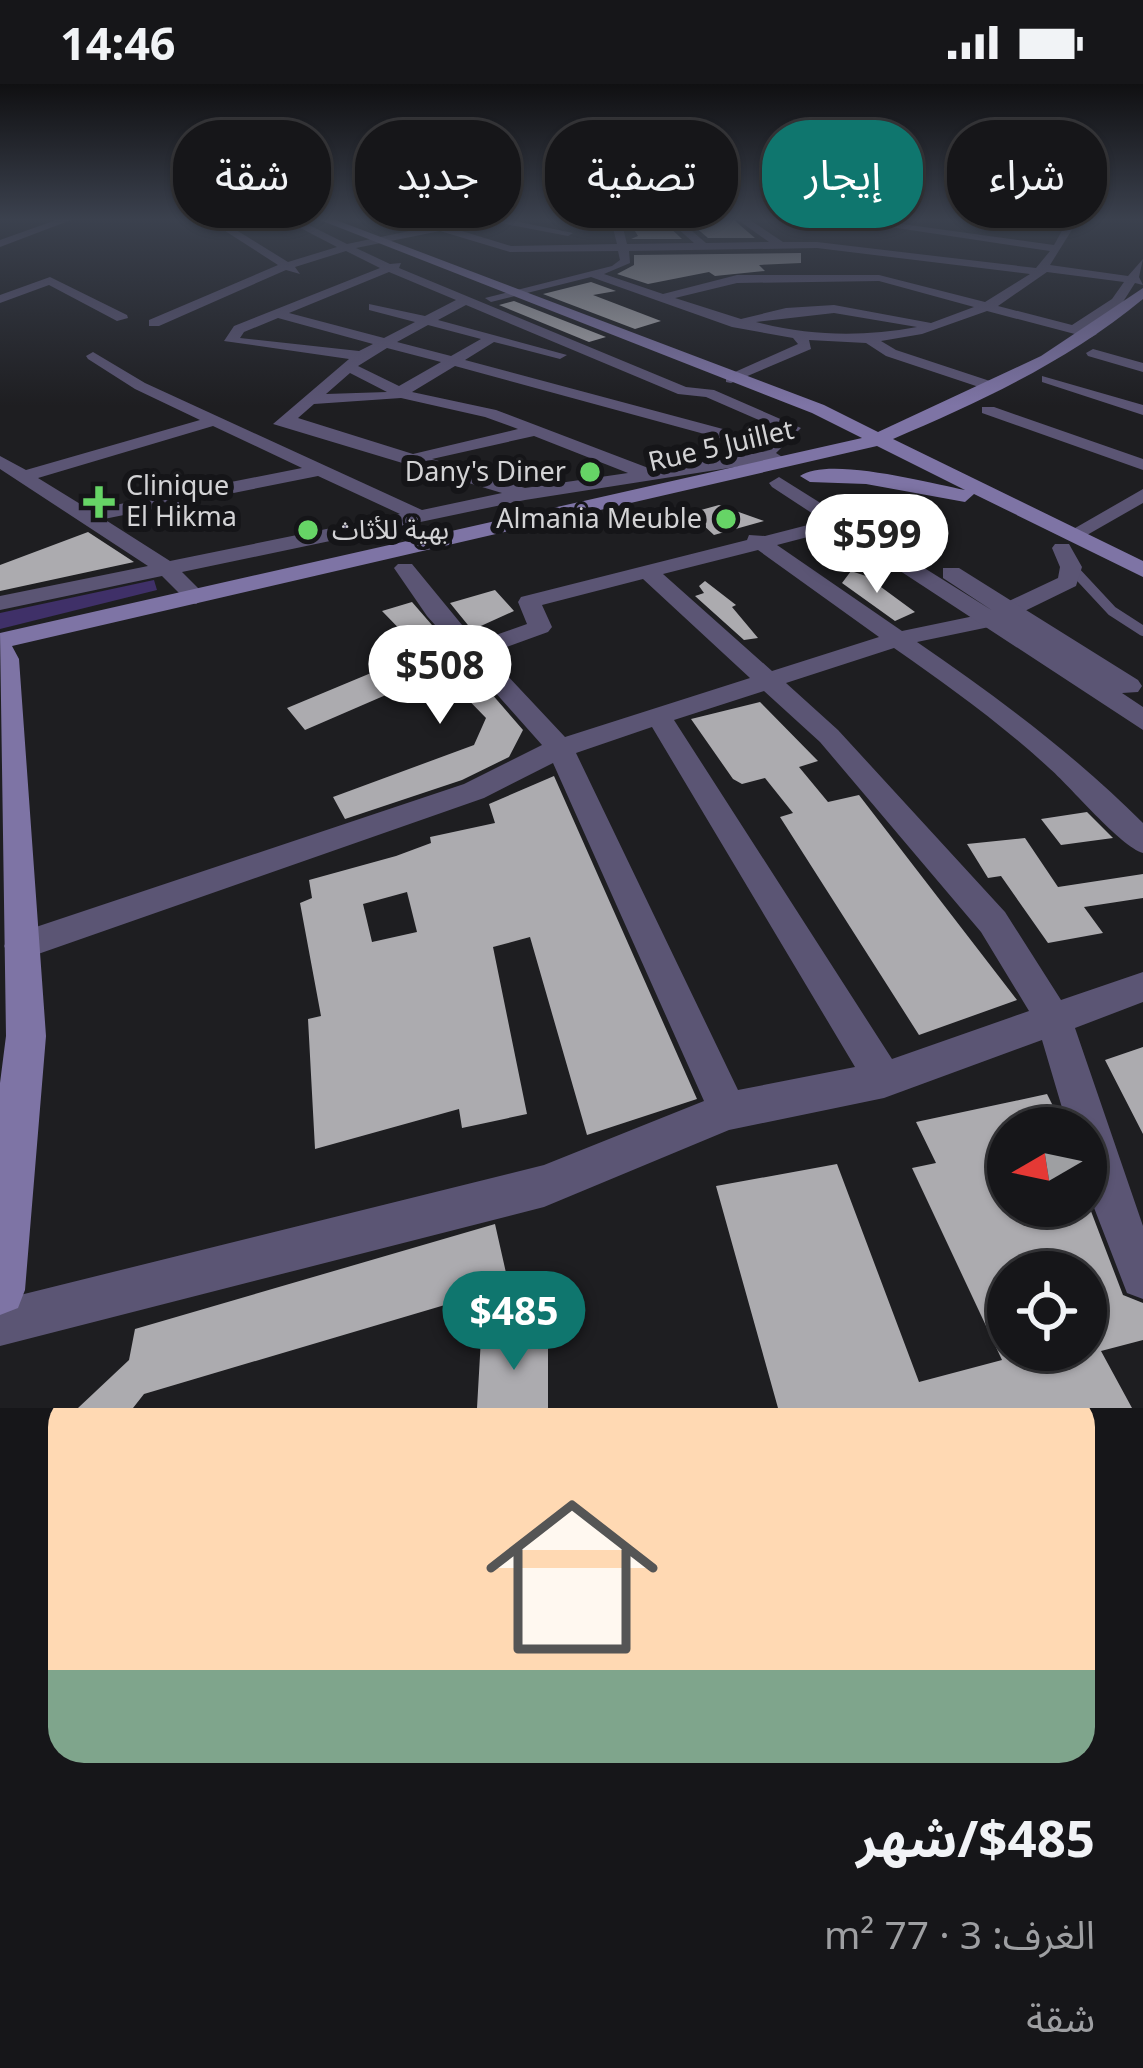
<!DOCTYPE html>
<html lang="ar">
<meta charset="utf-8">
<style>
body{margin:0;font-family:"Noto Sans","Noto Sans Arabic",sans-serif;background:#232326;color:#f1f3f6;direction:rtl;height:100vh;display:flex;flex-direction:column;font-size:45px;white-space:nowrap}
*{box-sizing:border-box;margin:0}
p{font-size:39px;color:#9e9fa2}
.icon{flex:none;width:66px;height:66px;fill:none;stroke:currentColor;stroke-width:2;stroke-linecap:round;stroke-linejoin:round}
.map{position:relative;height:1324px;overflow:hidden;direction:ltr}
.panel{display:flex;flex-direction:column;background:#161619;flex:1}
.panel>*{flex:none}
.guide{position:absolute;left:36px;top:36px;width:1071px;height:108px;direction:rtl;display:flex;gap:24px}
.needle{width:78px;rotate:261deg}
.controls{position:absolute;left:987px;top:1023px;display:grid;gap:24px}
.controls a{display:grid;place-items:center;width:120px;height:120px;border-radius:50%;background:#161619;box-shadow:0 3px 9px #0004,0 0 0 3px #353538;font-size:60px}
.price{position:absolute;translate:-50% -102px;padding:0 27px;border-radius:42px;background:#fff;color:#222;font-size:39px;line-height:78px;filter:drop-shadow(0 3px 6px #0008)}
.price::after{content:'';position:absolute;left:50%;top:72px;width:36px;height:27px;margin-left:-18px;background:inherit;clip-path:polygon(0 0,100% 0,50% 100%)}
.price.active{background:#0f766e;color:#fff}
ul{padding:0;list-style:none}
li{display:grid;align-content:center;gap:24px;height:636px;padding:0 48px}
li+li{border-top:3px solid #353538}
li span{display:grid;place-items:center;height:372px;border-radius:36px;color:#555}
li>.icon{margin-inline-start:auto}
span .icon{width:216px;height:216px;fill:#fffc;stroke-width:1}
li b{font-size:51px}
.chip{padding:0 42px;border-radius:48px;background:#161619;box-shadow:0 3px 9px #0004,0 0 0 3px #353538;font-size:42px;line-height:108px}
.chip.active{background:#0f766e;color:#fff}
.status{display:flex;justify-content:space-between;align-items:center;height:84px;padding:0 60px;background:#161619;direction:ltr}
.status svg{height:33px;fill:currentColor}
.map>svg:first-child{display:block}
.green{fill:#3f3068}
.building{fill:#acabaf;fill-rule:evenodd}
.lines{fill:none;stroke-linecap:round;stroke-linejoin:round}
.service{stroke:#5b5574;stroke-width:10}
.minor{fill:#5b5574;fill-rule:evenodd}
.tertiary{fill:#5b5574;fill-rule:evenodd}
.secondary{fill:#7e74a5;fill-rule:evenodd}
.poi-dot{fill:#66d466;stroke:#151518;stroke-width:4.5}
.labels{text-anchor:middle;stroke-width:12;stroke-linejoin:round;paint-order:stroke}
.far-street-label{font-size:27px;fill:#d3d3d5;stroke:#151518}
.far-poi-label{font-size:27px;fill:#d3d3d5;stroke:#151518;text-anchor:end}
</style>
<div class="status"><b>14:46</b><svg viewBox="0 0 49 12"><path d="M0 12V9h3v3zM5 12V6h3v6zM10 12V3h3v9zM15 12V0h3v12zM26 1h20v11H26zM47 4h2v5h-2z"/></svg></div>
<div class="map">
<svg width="1143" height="1324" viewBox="0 0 1143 1324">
<rect width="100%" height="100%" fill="#1e1e21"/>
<path class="green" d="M 154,496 L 157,506 L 0,545 L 0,529 Z"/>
<path class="building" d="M 687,136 L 734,136 L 755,154 L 708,154 Z
M 664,138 L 682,155 L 631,155 L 638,152 L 630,139 Z
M 801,169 L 801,179 L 759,181 L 765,187 L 715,192 L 709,188 L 648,200 L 617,190 L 634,181 L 634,171 Z
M 591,198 L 616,207 L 593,211 L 661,237 L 635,245 L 543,210 Z
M 514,217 L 606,253 L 589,258 L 499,221 Z
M 719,421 L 764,437 L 714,451 L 690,429 Z
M 88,448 L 134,478 L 0,507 L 0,481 Z
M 851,487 L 866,492 L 915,528 L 895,537 L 842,499 Z
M 705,497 L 736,521 L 732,523 L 758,554 L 744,556 L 695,512 L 704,509 L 699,502 Z
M 495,506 L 514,527 L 472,546 L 450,519 Z
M 412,518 L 523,646 L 509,673 L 462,696 L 345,735 L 333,713 L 474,661 L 486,634 L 382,527 Z
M 383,584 L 402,604 L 305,646 L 287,624 Z
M 760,618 L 818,677 L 799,683 L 828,718 L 859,711 L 1017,916 L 919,951 L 780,733 L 793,729 L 765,694 L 742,700 L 733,695 L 691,635 Z
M 554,692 L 697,1015 L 587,1051 L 530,853 L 493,863 L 527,1030 L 462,1044 L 459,1025 L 315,1065 L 308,935 L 321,932 L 300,819 L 312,814 L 309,796 L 396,772 L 431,759 L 430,753 L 495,739 L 489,720 ZM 407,808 L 417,848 L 372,858 L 363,820 Z
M 1087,728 L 1113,754 L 1061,761 L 1041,735 Z
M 1025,754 L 1058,803 L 1143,790 L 1143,814 L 1084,823 L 1103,849 L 1048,859 L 1001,792 L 988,794 L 967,760 Z
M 1143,963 L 1143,1050 L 1105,976 Z
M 1047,1010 L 1062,1040 L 1008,1044 L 1008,1122 L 1089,1122 L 1123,1211 L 1143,1219 L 1143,1256 L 1101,1267 L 1132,1324 L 778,1324 L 716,1102 L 837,1080 L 919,1298 L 1002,1276 L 912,1084 L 936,1079 L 916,1038 ZM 1008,1188 L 1086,1188 L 1086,1266 L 1008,1266 Z
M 495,1140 L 509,1202 L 144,1310 L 133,1324 L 78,1324 L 129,1276 L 135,1245 Z
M 548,1253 L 548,1324 L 477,1324 L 481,1254 Z"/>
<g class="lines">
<path class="service" d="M 1071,483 L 1112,527 L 1143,547"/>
<path class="minor" d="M 56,136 L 71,136 L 0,163 L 0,156 Z
M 208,136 L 220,136 L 288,178 L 337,163 L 285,136 L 299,136 L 347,160 L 462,136 L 483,136 L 452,144 L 511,162 L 617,160 L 611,136 L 621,136 L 627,160 L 694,159 L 668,136 L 679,136 L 706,159 L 769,158 L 738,136 L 750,136 L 783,158 L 817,158 L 1036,184 L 1050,167 L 844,136 L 873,136 L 1054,161 L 1068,136 L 1078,136 L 1050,181 L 1128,192 L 1143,175 L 1139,193 L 1143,201 L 1135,199 L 1121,221 L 1085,245 L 1097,250 L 1090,254 L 987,227 L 922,250 L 881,257 L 896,266 L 996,299 L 996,305 L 991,307 L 886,272 L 866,259 L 809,256 L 811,265 L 731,299 L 726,298 L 726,292 L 798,260 L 793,254 L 732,243 L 591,193 L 491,218 L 485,214 L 612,182 L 620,176 L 618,167 L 510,168 L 440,147 L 356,164 L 390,180 L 401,179 L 399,184 L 686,303 L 714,306 L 801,344 L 776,369 L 787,376 L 778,381 L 767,378 L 525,416 L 182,488 L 207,513 L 196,520 L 188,518 L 162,492 L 0,526 L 0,512 L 148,482 L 0,385 L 0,372 L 26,386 L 200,336 L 135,305 L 88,275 L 86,272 L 93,268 L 145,299 L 422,426 L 502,409 L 273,340 L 349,275 L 224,257 L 234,242 L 380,184 L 346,167 L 295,183 L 300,190 L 286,186 L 159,242 L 149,242 L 149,236 L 278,181 ZM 817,164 L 1030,190 L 985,218 L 879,191 L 737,191 L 663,210 L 604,190 L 630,179 L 629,167 ZM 389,188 L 456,216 L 425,232 L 369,220 L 369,226 L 415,238 L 384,254 L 289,229 ZM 1047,188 L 1124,198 L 1112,215 L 1072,241 L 998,222 ZM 879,197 L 974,223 L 931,239 L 834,221 L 786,224 L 741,235 L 675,214 L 737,199 ZM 466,221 L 678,310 L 706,313 L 782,346 L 771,358 L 465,276 L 494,258 L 560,275 L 567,271 L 438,236 ZM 834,229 L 917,243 C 862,253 810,252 756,238 ZM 278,234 L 373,260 L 359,267 L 240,254 L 244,248 ZM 428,241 L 481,255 L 451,272 L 397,258 ZM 387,264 L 441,278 L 399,302 L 358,282 ZM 455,282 L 767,367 L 651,385 L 496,326 L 412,308 ZM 350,289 L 387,308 L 326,310 ZM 401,314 L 485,333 L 518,345 L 413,370 L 298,334 L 314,320 ZM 213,342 L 302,384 L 90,426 L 38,394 ZM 534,352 L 628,389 L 525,404 L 432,375 ZM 318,392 L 400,430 L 170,477 L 104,435 Z
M 485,136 L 510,136 L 573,149 L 568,152 Z
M 50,193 L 127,231 L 128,234 L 117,237 L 49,201 L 0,219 L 0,211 Z
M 1093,265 L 1143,279 L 1143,288 L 1088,272 L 1086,269 Z
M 1042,292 L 1143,321 L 1143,331 L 1042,298 Z
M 982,323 L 994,323 L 1143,375 L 1143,386 L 982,329 Z
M 1143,405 L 1143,419 L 1080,455 L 1066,455 L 1063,451 Z
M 839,433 L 849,439 L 846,443 L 777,461 L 902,547 L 979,531 L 1058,494 L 1060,483 L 1052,464 L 1055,460 L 1069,460 L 1082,483 L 1076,502 L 994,542 L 917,558 C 997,613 1074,670 1143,739 L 1143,769 C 1121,763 1070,702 1048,683 C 1000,639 947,601 894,564 L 786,599 L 838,646 L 1005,828 L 1061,916 L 1143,888 L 1143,918 L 1075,944 L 1143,1142 L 1143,1215 L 1127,1209 L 1086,1103 L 1086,1044 L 1068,1044 L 1042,956 L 884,1014 L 729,1046 L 544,1123 L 0,1262 L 0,1216 L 544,1081 L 704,1017 L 553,679 L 484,714 L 21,876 L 9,872 L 4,862 L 9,852 L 464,700 L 542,661 L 427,532 L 394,484 L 398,480 L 412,480 L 476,558 L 527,540 L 518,518 L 521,513 L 747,456 L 749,451 L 765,452 ZM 758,466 L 879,553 L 772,587 L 663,490 ZM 643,495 L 750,594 L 565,653 L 487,570 L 548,548 L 552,543 L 542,521 ZM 764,607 L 820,658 L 981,848 L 1029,927 L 892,975 L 674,636 ZM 652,643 L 855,983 L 738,1006 L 576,669 Z"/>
<path class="tertiary" d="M 779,393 L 993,527 L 943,494 L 943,484 L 959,484 L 1138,596 L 1142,602 L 1138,608 L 1122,609 L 1143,623 L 1143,646 L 772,403 L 769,399 Z"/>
<path class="secondary" d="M 320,136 L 336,136 L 824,321 L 878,348 L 1041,272 L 1143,204 L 1143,215 C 1068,277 982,317 893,355 L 1143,477 L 1143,493 L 974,410 L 965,418 L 866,400 L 810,398 L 800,392 C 828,372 929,399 965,406 L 877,362 L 12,562 L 19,575 L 46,952 L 25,1206 L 18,1224 L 0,1231 L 0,999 L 6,952 L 0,549 L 862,354 L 812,329 Z"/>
</g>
<linearGradient id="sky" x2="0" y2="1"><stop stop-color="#101012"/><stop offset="0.42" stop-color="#3b414e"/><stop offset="1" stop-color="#3b414e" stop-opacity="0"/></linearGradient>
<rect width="1143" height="322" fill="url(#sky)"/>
<g class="poi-dot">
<circle cx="590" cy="388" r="12"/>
<path d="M93 400h12v12h12v12h-12v12h-12v-12h-12v-12h12z"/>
<circle cx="726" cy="435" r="12"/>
<circle cx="308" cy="446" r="12"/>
</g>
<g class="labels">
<g class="far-street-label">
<text transform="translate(721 362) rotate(-13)" y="9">Rue 5 Juillet</text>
</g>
<g class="far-poi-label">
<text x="566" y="397">Dany's Diner</text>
<text x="126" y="411" text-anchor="start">Clinique<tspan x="126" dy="31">El Hikma</tspan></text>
<text x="702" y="444">Almania Meuble</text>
<text x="332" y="455" text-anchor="start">بهية للأثاث</text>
</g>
</g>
</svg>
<div class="controls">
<a><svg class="needle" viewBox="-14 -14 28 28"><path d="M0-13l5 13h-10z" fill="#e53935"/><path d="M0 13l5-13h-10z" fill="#9e9fa2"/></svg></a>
<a><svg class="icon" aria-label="locate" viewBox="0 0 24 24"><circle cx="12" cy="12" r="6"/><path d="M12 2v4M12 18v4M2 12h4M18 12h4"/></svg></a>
</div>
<b class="price" style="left:877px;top:512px">$599</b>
<b class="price" style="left:440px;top:643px">$508</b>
<b class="price active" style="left:514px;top:1289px">$485</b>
<div class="guide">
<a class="chip">شراء</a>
<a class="chip active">إيجار</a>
<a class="chip">تصفية</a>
<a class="chip">جديد</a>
<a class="chip">شقة</a>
</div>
</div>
<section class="panel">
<ul>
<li><span style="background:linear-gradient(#ffd9b3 75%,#7fa58c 0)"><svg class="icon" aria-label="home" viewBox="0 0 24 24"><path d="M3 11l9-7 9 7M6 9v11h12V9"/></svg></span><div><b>$485/شهر</b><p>الغرف: 3 · 77 m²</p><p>شقة</p></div></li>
</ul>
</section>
